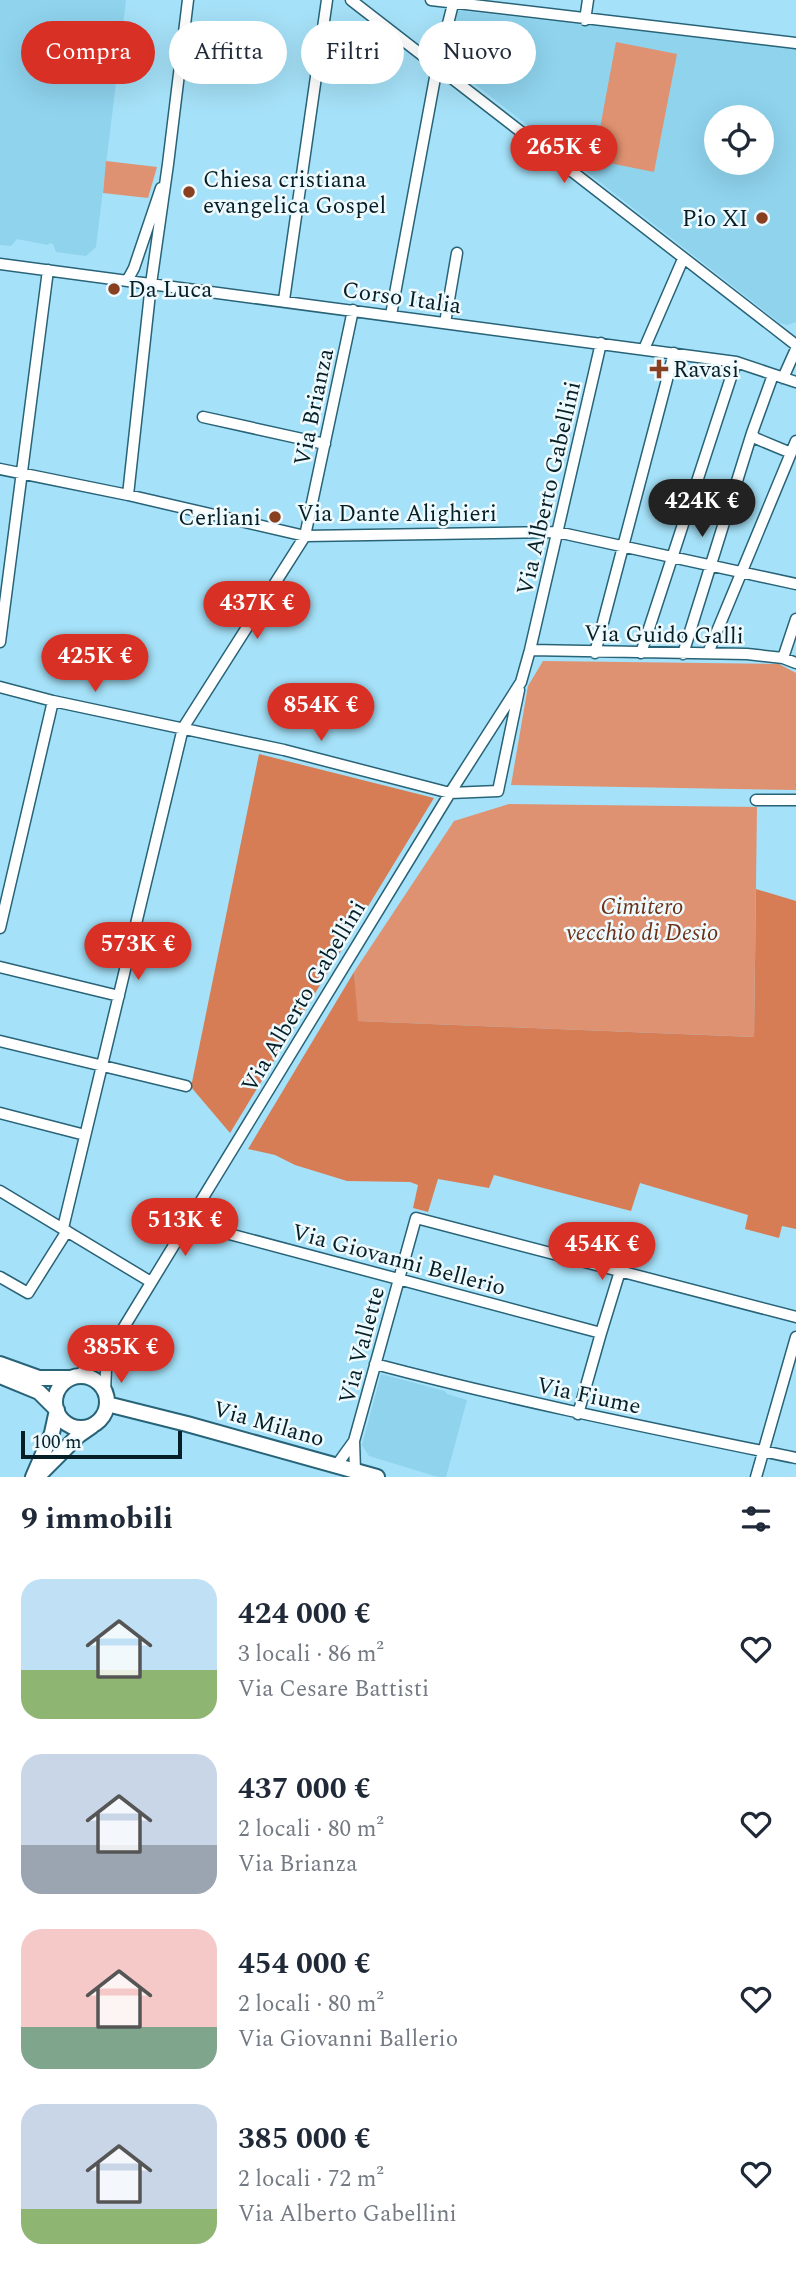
<!DOCTYPE html>
<html lang="it">
<meta charset="utf-8">
<style>
body{margin:0;font-family:Spectral,serif;background:#f6f6f7;color:#1f2937;height:100vh;display:flex;flex-direction:column;font-size:26px;white-space:nowrap}
*{box-sizing:border-box;margin:0}
p{font-size:23px;color:#747a83}
.icon{flex:none;width:38px;height:38px;fill:none;stroke:currentColor;stroke-width:2;stroke-linecap:round;stroke-linejoin:round}
.map{position:relative;height:1477px;overflow:hidden}
.drawer{display:flex;flex-direction:column;background:#fff;flex:1}
.drawer>*{flex:none}
.guide{position:absolute;left:21px;top:21px;width:754px;height:63px;display:flex;gap:14px}
.buttons{position:absolute;left:704px;top:105px;display:grid;gap:14px}
.buttons a{display:grid;place-items:center;width:70px;height:70px;border-radius:50%;background:#fff;box-shadow:0 7px 28px #0002;font-size:35px}
.scale{position:absolute;left:21px;bottom:18px;width:161px;box-sizing:border-box;padding-left:7px;border:4px solid #061f27;border-top:0;font-size:19px;line-height:24px;white-space:nowrap;color:#061f27;-webkit-text-stroke:5px #eefafe;paint-order:stroke}
.price{position:absolute;translate:-50% -60px;padding:0 16px;border-radius:24px;background:#d93025;color:#fff;font-size:23px;line-height:46px;filter:drop-shadow(0 2px 4px #0008)}
.price::after{content:'';position:absolute;left:50%;top:42px;width:21px;height:16px;margin-left:-10px;background:inherit;clip-path:polygon(0 0,100% 0,50% 100%)}
.price.current{background:#222;color:#fff}
ul{padding:0;list-style:none}
li{display:flex;align-items:center;gap:21px;height:175px;padding:0 21px}
li span{display:grid;place-items:center;flex:none;width:196px;height:140px;border-radius:21px;color:#555}
li>.icon{margin-inline-start:auto}
span .icon{width:84px;height:84px;fill:#fffc;stroke-width:1}
li b{font-size:30px}
h2{display:flex;justify-content:space-between;align-items:center;height:84px;padding:0 21px;font-size:30px}
.chip{padding:0 24px;border-radius:32px;background:#fff;box-shadow:0 7px 28px #0002;font-size:24px;line-height:63px}
.chip.current{background:#d93025;color:#fff}
.map>svg:first-child{display:block}
.built{fill:#8fd3ed;fill-rule:evenodd}
.green{fill:#df9271}
.forest{fill:#d77d56}
.lines{fill:none;stroke-linecap:round;stroke-linejoin:round}
.street-casing{stroke:#286377;stroke-width:13}
.secondary-casing{stroke:#286377;stroke-width:18}
.street{stroke:#fff;stroke-width:10}
.secondary{stroke:#fff;stroke-width:14}
.poi-dot{fill:#884020;stroke:#eefafe;stroke-width:2.5}
.labels{text-anchor:middle;stroke-width:5;stroke-linejoin:round;paint-order:stroke}
.poi-label{font-size:23px;fill:#061f27;stroke:#eefafe;text-anchor:start}
.street-label{font-size:23px;fill:#061f27;stroke:#eefafe}
.park-label{font-size:23px;font-style:italic;fill:#6b3015;stroke:#eefafe}
</style>
<div class="map">
<svg width="796" height="1477" viewBox="0 0 796 1477">
<rect width="100%" height="100%" fill="#a5e1f8"/>
<path class="built" d="M 0,0 L 126,0 L 96,247 L 86,256 L 56,252 L 53,244 L 49,243 L 48,245 L 17,239 L 11,246 L 0,245 Z
M 455,10 L 796,49 L 796,322 L 787,325 L 780,323 L 445,61 ZM 716,117 L 761,117 L 761,163 L 716,163 Z
M 381,1374 L 445,1391 L 447,1394 L 467,1400 L 446,1477 L 438,1477 L 369,1456 L 362,1445 Z"/>
<path class="green" d="M 616,42 L 677,54 L 654,172 L 594,160 Z
M 106,161 L 157,167 L 148,198 L 103,193 Z
M 543,661 L 779,664 L 796,673 L 796,790 L 511,785 L 528,686 Z
M 509,804 L 757,807 L 754,1037 L 357,1021 L 354,972 L 454,821 Z"/>
<path class="forest" d="M 259,754 L 434,798 L 230,1133 L 191,1087 Z
M 756,889 L 796,901 L 796,1229 L 782,1226 L 779,1238 L 745,1229 L 748,1215 L 640,1183 L 631,1211 L 494,1175 L 489,1188 L 438,1179 L 428,1212 L 413,1208 L 418,1185 L 410,1182 L 347,1181 L 295,1165 L 275,1155 L 248,1149 L 354,972 L 358,1021 L 754,1037 Z"/>
<g class="lines">
<defs>
<path id="street" d="M 351,0 L 796,345
M 431,0 L 796,43
M 585,20 L 588,0
M 0,264 L 736,362 L 796,382
M 127,281 L 134,268 L 161,188
M 284,300 L 327,0
M 391,315 L 437,67 L 454,0
M 445,323 L 457,253
M 644,349 L 683,259
M 783,378 L 796,349
M 203,417 L 325,444
M 752,433 L 755,438 L 791,453
M 0,469 L 128,495 L 305,536 L 557,532 L 796,584
M 128,495 L 151,284 L 168,164 L 188,0
M 0,642 L 48,270
M 530,650 L 747,654 L 783,658 L 796,663
M 595,653 L 674,353
M 641,653 L 736,362
M 708,653 L 796,441
M 683,654 L 752,433 L 773,375
M 783,658 L 796,619
M 0,687 L 53,701 L 284,750 L 450,793 L 498,791 L 519,690
M 756,800 L 796,800
M 0,928 L 53,701
M 0,967 L 119,996
M 0,1041 L 186,1086
M 0,1113 L 85,1135
M 0,1191 L 151,1282
M 188,1223 L 601,1333 L 578,1414
M 63,1228 L 183,728 L 305,536 L 353,310
M 0,1277 L 28,1293 L 67,1231
M 601,1333 L 620,1271
M 375,1364 C 515,1401 655,1429 796,1458
M 75,1377 L 95,1364 L 121,1332 L 450,793 L 521,682 L 530,650 L 601,343
M 105,1392 L 106,1370 L 117,1342
M 354,1441 L 355,1471
M 336,1466 L 354,1441 L 416,1218 L 796,1317
M 756,1477 L 796,1337"/>
<path id="secondary" d="M 0,1364 L 39,1378 L 70,1378
M 0,1376 L 39,1392 L 57,1410 L 52,1433 L 33,1477
M55 1402a26 26 0 1 1 52 0a26 26 0 1 1-52 0Z
M 107,1404 L 187,1424 L 377,1477
M 37,1477 L 79,1435 L 92,1426"/>
</defs>
<use href="#street" class="street-casing"/>
<use href="#secondary" class="secondary-casing"/>
<use href="#street" class="street"/>
<use href="#secondary" class="secondary"/>
</g>
<g class="poi-dot">
<circle cx="189" cy="192" r="7"/>
<circle cx="762" cy="218" r="7"/>
<circle cx="114" cy="289" r="7"/>
<path d="M655.5 358.5h7v7h7v7h-7v7h-7v-7h-7v-7h7z"/>
<circle cx="275" cy="517" r="7"/>
</g>
<g class="labels">
<g class="poi-label">
<text x="203" y="187">Chiesa cristiana<tspan x="203" dy="26">evangelica Gospel</tspan></text>
<text x="748" y="226" text-anchor="end">Pio XI</text>
<text x="128" y="297">Da Luca</text>
<text x="673" y="377">Ravasi</text>
<text x="261" y="525" text-anchor="end">Cerliani</text>
</g>
<g class="street-label">
<text transform="translate(402 297) rotate(8)" y="8">Corso Italia</text>
<text transform="translate(313 407) rotate(-78)" y="8">Via Brianza</text>
<text transform="translate(548 488) rotate(-77)" y="8">Via Alberto Gabellini</text>
<text x="397" y="521">Via Dante Alighieri</text>
<text transform="translate(664 634) rotate(1)" y="8">Via Guido Galli</text>
<text transform="translate(303 996) rotate(-59)" y="8">Via Alberto Gabellini</text>
<text transform="translate(399 1259) rotate(15)" y="8">Via Giovanni Bellerio</text>
<text transform="translate(361 1345) rotate(-75)" y="8">Via Vallette</text>
<text transform="translate(589 1395) rotate(12)" y="8">Via Fiume</text>
<text transform="translate(269 1423) rotate(16)" y="8">Via Milano</text>
</g>
<g class="park-label">
<text x="642" y="914">Cimitero<tspan x="642" dy="26">vecchio di Desio</tspan></text>
</g>
</g>
</svg>
<div class="buttons">
<a><svg class="icon" aria-label="locate" viewBox="0 0 24 24"><circle cx="12" cy="12" r="6"/><path d="M12 2v4M12 18v4M2 12h4M18 12h4"/></svg></a>
</div>
<div class="scale">100 m</div>
<b class="price" style="left:564px;top:185px">265K €</b>
<b class="price current" style="left:702px;top:539px">424K €</b>
<b class="price" style="left:257px;top:641px">437K €</b>
<b class="price" style="left:95px;top:694px">425K €</b>
<b class="price" style="left:321px;top:743px">854K €</b>
<b class="price" style="left:138px;top:982px">573K €</b>
<b class="price" style="left:185px;top:1258px">513K €</b>
<b class="price" style="left:602px;top:1282px">454K €</b>
<b class="price" style="left:121px;top:1385px">385K €</b>
<div class="guide">
<a class="chip current">Compra</a>
<a class="chip">Affitta</a>
<a class="chip">Filtri</a>
<a class="chip">Nuovo</a>
</div>
</div>
<section class="drawer">
<h2>9 immobili<svg class="icon" aria-label="filters" viewBox="0 0 24 24"><path d="M4 7h16M4 17h16"/><circle cx="9" cy="7" r="2"/><circle cx="15" cy="17" r="2"/></svg></h2>
<ul>
<li><span style="background:linear-gradient(#bfe0f5 65%,#8fb573 0)"><svg class="icon" aria-label="home" viewBox="0 0 24 24"><path d="M3 11l9-7 9 7M6 9v11h12V9"/></svg></span><div><b>424 000 €</b><p>3 locali · 86 m²</p><p>Via Cesare Battisti</p></div><svg class="icon" aria-label="heart" viewBox="0 0 24 24"><path d="M12 20l-8-8c-3-5 5-10 8-4 3-6 11-1 8 4z"/></svg></li>
<li><span style="background:linear-gradient(#c9d6e8 65%,#9aa5b1 0)"><svg class="icon" aria-label="home" viewBox="0 0 24 24"><path d="M3 11l9-7 9 7M6 9v11h12V9"/></svg></span><div><b>437 000 €</b><p>2 locali · 80 m²</p><p>Via Brianza</p></div><svg class="icon" aria-label="heart" viewBox="0 0 24 24"><path d="M12 20l-8-8c-3-5 5-10 8-4 3-6 11-1 8 4z"/></svg></li>
<li><span style="background:linear-gradient(#f6c9c9 70%,#7fa58c 0)"><svg class="icon" aria-label="home" viewBox="0 0 24 24"><path d="M3 11l9-7 9 7M6 9v11h12V9"/></svg></span><div><b>454 000 €</b><p>2 locali · 80 m²</p><p>Via Giovanni Ballerio</p></div><svg class="icon" aria-label="heart" viewBox="0 0 24 24"><path d="M12 20l-8-8c-3-5 5-10 8-4 3-6 11-1 8 4z"/></svg></li>
<li><span style="background:linear-gradient(#c9d6e8 75%,#8fb573 0)"><svg class="icon" aria-label="home" viewBox="0 0 24 24"><path d="M3 11l9-7 9 7M6 9v11h12V9"/></svg></span><div><b>385 000 €</b><p>2 locali · 72 m²</p><p>Via Alberto Gabellini</p></div><svg class="icon" aria-label="heart" viewBox="0 0 24 24"><path d="M12 20l-8-8c-3-5 5-10 8-4 3-6 11-1 8 4z"/></svg></li>
</ul>
</section>
